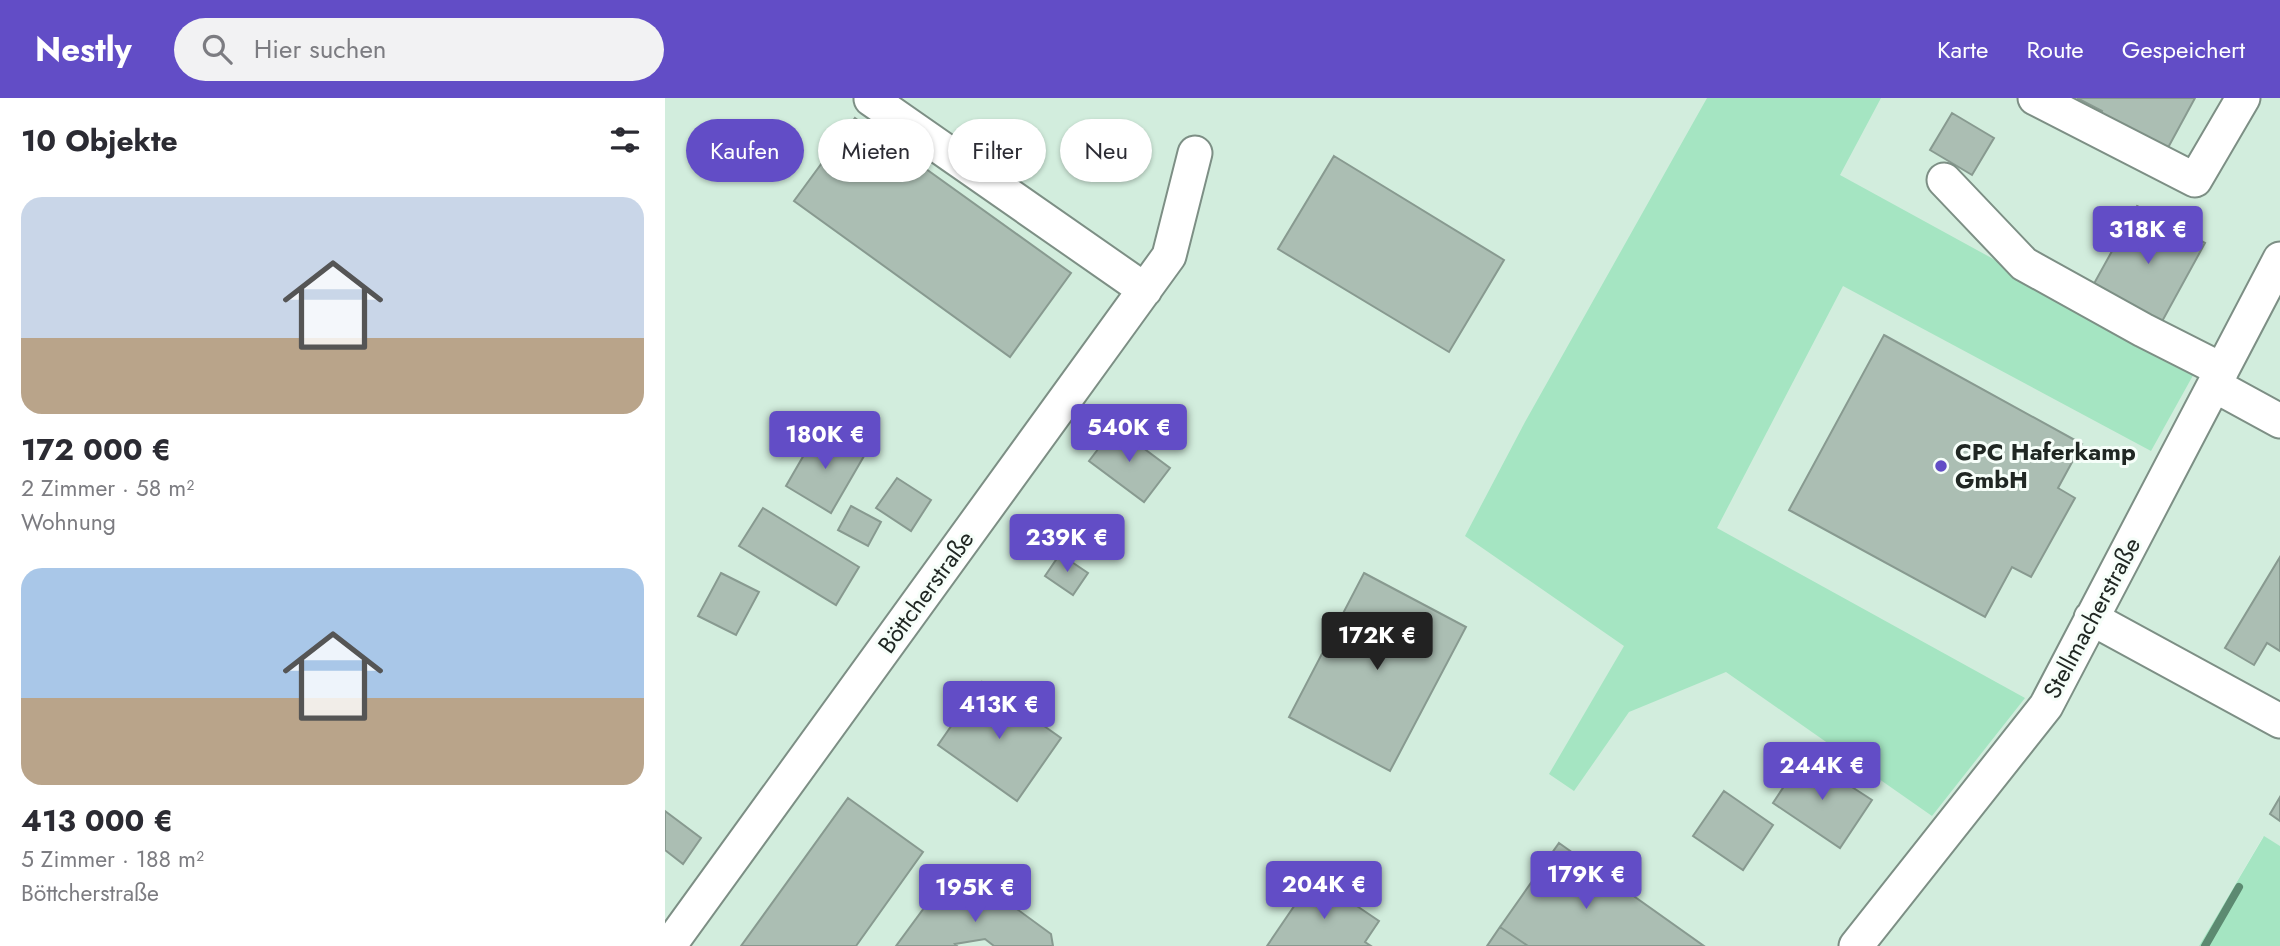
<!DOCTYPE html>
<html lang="de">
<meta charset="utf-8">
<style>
body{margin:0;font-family:Jost,sans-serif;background:#f2f2f3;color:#2b2b33;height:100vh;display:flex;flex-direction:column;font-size:26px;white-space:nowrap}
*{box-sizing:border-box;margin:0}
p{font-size:23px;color:#7c7c81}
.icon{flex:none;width:38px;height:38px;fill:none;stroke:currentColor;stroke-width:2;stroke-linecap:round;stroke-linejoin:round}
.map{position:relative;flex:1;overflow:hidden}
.panel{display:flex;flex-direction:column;background:#fff;width:665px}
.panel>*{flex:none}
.banner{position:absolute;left:21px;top:21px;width:665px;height:63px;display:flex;gap:14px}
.price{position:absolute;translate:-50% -60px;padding:0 16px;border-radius:7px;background:#624dc6;color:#fff;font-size:23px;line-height:46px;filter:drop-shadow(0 2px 4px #0008)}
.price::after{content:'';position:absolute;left:50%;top:42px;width:21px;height:16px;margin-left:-10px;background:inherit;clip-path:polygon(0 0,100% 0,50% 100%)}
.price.active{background:#222;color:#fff}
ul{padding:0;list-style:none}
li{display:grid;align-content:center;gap:14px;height:371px;padding:0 21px}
li span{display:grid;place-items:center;height:217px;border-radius:21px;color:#555}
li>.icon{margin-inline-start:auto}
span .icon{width:126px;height:126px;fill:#fffc;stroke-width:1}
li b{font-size:30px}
h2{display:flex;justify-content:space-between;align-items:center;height:84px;padding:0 21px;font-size:30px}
.pill{padding:0 24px;border-radius:32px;background:#fff;box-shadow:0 2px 5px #0004;font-size:24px;line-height:63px}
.pill.active{background:#624dc6;color:#fff}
header{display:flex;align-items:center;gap:42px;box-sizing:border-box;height:98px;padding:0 35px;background:#624dc6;color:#fff}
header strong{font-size:33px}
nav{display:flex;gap:38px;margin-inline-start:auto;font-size:24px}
.search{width:490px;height:63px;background:#f2f2f3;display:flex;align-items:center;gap:18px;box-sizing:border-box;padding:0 24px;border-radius:38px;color:#7c7c81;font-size:26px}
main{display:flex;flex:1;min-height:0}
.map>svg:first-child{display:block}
.built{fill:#d2eddd}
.green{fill:#a5e5c2}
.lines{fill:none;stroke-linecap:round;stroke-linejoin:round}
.stream{stroke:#5c8a71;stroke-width:8}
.building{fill:#abbeb3;stroke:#889a90;stroke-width:2}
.minor-casing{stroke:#7d8f85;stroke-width:37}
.minor{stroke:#fff;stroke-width:33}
.poi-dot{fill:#624dc6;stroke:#f6fef9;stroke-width:2.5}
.labels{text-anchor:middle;stroke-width:6;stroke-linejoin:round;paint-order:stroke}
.poi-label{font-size:24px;font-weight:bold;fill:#202723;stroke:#f6fef9;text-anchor:start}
.street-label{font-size:24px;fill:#202723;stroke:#f6fef9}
</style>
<header>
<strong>Nestly</strong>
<div class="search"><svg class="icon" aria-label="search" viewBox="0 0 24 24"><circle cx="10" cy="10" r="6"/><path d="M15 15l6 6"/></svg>Hier suchen</div>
<nav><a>Karte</a><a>Route</a><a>Gespeichert</a></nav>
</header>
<main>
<section class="panel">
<h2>10 Objekte<svg class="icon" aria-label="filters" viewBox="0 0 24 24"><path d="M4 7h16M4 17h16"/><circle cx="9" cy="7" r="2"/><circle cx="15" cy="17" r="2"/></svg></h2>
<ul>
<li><span style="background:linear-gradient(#c9d6e8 65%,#b9a48a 0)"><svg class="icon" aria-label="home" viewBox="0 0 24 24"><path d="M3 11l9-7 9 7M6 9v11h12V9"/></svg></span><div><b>172 000 €</b><p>2 Zimmer · 58 m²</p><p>Wohnung</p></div></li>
<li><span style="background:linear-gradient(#a9c7e8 60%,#b9a48a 0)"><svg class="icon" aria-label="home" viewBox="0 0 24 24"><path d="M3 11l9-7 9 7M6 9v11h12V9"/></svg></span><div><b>413 000 €</b><p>5 Zimmer · 188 m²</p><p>Böttcherstraße</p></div></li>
</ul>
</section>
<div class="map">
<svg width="1615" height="848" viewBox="0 0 1615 848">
<rect width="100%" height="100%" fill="#e1f4e9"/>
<path class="built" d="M 0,0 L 1615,0 L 1615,748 L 1598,739 L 1534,848 L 0,848 Z"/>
<path class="green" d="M 1042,0 L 1216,0 L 1175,77 L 1531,272 L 1486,353 L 1178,188 L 1052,430 L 1360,600 L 1267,718 L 1061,574 L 964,614 L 909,693 L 884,676 L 959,548 L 800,438 L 860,324 Z
M 1599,738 L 1615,748 L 1615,848 L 1534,848 Z"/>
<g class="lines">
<path class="stream" d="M 1540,848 L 1574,789"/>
</g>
<path class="building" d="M 1412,0 L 1530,0 L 1498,59 L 1432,24 L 1437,13 Z
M 1287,15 L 1329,40 L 1307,77 L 1265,52 Z
M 190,20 L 406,175 L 345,259 L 129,103 Z
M 669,58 L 839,162 L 784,254 L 613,151 Z
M 1472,108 L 1540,145 L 1494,229 L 1426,191 Z
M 1219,237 L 1417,346 L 1393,390 L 1410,400 L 1366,479 L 1347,469 L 1320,519 L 1124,412 Z
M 450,329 L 505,370 L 479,404 L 424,363 Z
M 154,331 L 199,358 L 166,415 L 121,388 Z
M 232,380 L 266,402 L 246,433 L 211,410 Z
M 186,408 L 216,424 L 203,448 L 173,432 Z
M 98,410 L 194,469 L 171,507 L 74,448 Z
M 395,456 L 423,475 L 408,497 L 380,478 Z
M 1615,459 L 1615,553 L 1602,545 L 1589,567 L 1560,550 Z
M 56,475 L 94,494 L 71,537 L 33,518 Z
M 699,475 L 801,529 L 725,673 L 624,619 Z
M 317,584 L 396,640 L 352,703 L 273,647 Z
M 1139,658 L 1207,702 L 1175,750 L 1108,705 Z
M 1059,693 L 1108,727 L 1078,772 L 1028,738 Z
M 1615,699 L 1615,723 L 1605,716 Z
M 183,700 L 258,754 L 191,848 L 76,848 Z
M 0,713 L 36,740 L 18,766 L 0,752 Z
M 894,745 L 1039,848 L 863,848 L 835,829 Z
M 649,779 L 714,823 L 700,844 L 706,848 L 602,848 Z
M 330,795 L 386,836 L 388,848 L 329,848 L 320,841 L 290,846 L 292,848 L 231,848 L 262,806 Z
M 835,829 L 863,848 L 822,848 Z"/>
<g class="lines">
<defs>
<path id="minor" d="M 1370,0 L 1530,82 L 1578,0
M 206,1 L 480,192
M 1279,82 L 1359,166 L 1478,232 L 1557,272
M 1549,287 L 1615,323
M 1426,520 L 1615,623
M 4,848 L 504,158 L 530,55
M 1191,848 L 1381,608 L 1615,161"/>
</defs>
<use href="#minor" class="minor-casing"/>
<use href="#minor" class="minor"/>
</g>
<circle class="poi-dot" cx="1276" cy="368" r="7"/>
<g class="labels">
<g class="poi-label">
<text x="1290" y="362">CPC Haferkamp<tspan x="1290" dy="28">GmbH</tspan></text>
</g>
<g class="street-label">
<text transform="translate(261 494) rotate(-54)" y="8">Böttcherstraße</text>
<text transform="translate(1427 520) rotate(-62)" y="8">Stellmacherstraße</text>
</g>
</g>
</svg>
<b class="price" style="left:1483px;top:168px">318K €</b>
<b class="price" style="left:464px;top:366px">540K €</b>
<b class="price" style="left:160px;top:373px">180K €</b>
<b class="price" style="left:402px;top:476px">239K €</b>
<b class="price active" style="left:712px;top:574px">172K €</b>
<b class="price" style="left:334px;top:643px">413K €</b>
<b class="price" style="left:1157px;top:704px">244K €</b>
<b class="price" style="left:921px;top:813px">179K €</b>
<b class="price" style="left:659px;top:823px">204K €</b>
<b class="price" style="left:310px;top:826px">195K €</b>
<div class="banner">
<a class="pill active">Kaufen</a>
<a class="pill">Mieten</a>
<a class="pill">Filter</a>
<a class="pill">Neu</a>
</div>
</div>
</main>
